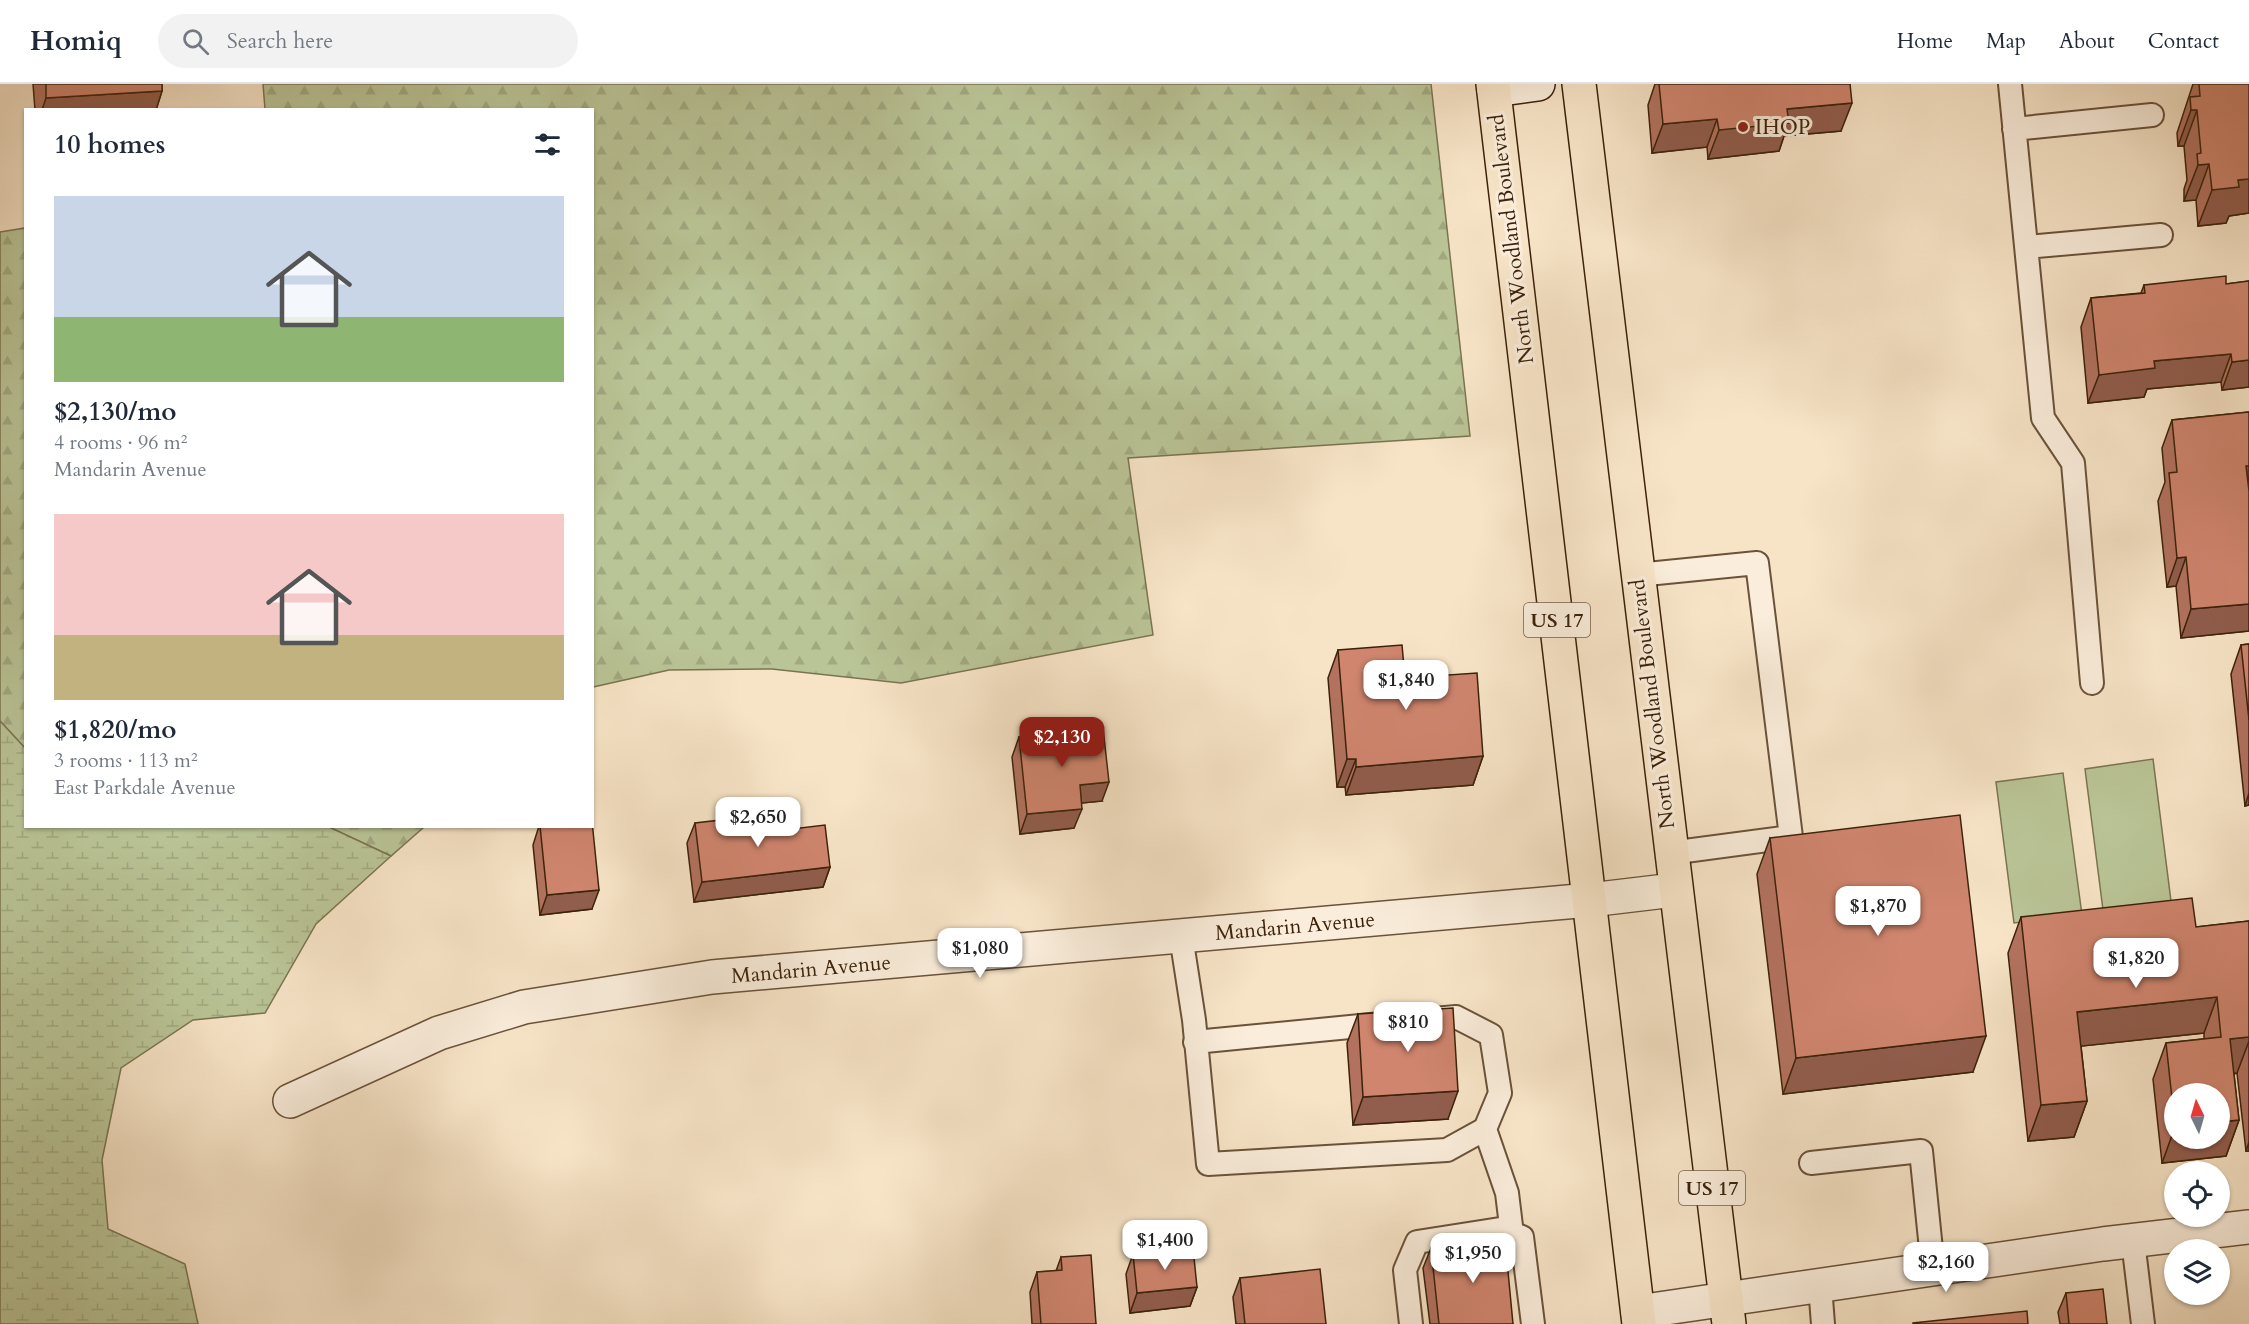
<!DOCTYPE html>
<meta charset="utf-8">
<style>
body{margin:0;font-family:Cardo,serif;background:#f2f2f3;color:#1f2937;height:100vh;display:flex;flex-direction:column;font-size:22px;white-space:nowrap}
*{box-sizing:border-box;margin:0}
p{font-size:20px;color:#747a83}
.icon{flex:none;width:33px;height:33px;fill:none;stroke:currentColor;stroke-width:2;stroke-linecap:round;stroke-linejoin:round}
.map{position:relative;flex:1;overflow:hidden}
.drawer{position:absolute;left:24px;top:24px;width:570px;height:720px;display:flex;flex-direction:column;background:#fff;border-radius:0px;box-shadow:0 2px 4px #0004}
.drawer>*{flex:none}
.needle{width:39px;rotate:355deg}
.fabs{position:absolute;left:2164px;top:999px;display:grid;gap:12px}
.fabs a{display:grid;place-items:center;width:66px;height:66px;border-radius:50%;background:#fff;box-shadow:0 2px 4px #0004;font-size:30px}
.price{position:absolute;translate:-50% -51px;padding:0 14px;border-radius:12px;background:#fff;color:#222;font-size:20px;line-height:39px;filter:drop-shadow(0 2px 3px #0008)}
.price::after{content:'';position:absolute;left:50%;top:36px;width:18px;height:14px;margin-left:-9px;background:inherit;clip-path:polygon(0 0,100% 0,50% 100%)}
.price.current{background:#8f2418;color:#fff}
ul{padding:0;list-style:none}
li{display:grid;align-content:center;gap:12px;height:318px;padding:0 30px}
li span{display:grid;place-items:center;height:186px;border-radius:0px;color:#555}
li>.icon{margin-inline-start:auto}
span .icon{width:108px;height:108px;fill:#fffc;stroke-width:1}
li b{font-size:26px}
h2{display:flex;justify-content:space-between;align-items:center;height:72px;padding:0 30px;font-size:26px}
header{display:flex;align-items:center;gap:36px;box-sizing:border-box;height:84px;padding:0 30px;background:#fff;border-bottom:2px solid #e0e1e3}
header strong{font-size:28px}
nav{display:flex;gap:33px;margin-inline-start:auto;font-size:21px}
.search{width:420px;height:54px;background:#f2f2f3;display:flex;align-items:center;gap:15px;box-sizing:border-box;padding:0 21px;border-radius:33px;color:#747a83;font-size:22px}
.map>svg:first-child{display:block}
.green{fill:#bac597;stroke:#7b7450;stroke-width:1.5}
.forest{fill:url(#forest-firs);stroke:#7b7450;stroke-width:1.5}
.wetland{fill:url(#wetland-marsh);stroke:#7b7450;stroke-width:1.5}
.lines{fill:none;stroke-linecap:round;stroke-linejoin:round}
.lane-casing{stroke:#6b5239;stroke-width:26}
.street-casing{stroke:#6b5239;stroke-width:36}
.secondary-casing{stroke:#3c220a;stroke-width:36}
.primary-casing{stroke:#3c220a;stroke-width:36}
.lane{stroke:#faeddb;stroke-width:22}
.street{stroke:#faeddb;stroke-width:33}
.secondary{stroke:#faeddb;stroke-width:33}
.primary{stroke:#f7e4c7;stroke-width:33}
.wall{fill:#b2725f;stroke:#3c220a;stroke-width:1.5}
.shaded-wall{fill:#915d4d;stroke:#3c220a;stroke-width:1.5}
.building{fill:#cf856e;stroke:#3c220a;stroke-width:1.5}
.poi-dot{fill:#8f2418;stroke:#faeddb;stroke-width:2}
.labels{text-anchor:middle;stroke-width:6;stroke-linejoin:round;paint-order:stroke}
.shield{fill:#faeddb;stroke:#755f49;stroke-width:1.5}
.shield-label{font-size:20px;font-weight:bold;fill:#3c220a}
.poi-label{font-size:21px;fill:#3c220a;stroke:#faeddb;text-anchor:start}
.street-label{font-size:21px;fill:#3c220a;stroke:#faeddb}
</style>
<header>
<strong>Homiq</strong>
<div class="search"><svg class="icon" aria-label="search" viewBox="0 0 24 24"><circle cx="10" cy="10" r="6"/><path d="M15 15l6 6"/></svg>Search here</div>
<nav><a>Home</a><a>Map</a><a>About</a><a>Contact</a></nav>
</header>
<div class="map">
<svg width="2249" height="1240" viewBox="0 0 2249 1240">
<defs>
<pattern id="forest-firs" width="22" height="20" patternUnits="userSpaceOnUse" patternTransform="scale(1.5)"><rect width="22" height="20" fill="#bac597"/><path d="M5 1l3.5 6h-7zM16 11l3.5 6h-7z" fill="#a1a981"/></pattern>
<pattern id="wetland-marsh" width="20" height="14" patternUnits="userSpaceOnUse" patternTransform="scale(1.5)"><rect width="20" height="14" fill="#bac597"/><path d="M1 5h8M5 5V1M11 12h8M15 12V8" fill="none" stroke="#a1a981"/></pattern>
</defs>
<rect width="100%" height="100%" fill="#f7e4c7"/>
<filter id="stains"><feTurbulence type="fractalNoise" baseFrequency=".00333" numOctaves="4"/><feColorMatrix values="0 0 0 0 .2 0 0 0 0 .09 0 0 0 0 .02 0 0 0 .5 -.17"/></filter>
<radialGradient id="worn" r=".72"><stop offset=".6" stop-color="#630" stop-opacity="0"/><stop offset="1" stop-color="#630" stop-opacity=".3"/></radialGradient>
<path class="green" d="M 2153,675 L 2171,817 L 2103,826 L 2085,685 Z
M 2063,689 L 2082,831 L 2014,839 L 1996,698 Z"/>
<path class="forest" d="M 263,0 L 1431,0 L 1470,352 L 1128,374 L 1153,551 L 901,599 L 772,585 L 669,586 L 593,603 L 592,26 L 265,25 Z
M 25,144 L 25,664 L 0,637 L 0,148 Z
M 329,743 L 424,743 L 391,772 Z"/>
<path class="wetland" d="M 0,637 L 25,664 L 26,742 L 329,743 L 391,772 L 316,840 L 265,929 L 193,936 L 121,984 L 102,1076 L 108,1145 L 185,1180 L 198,1240 L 0,1240 Z"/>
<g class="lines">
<defs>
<path id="lane" d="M 2010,0 L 2043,334 L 2073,379 L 2092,599
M 2014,45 L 2152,31
M 2027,163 L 2161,151
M 1637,491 L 1757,479 L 1791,753 L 1670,769
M 1181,852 L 1194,936 L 1208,1080 L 1447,1066 L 1485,1045 L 1500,1009 L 1491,951 L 1456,933 L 1423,936
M 1195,958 L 1381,940
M 1485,1045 L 1507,1109 L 1512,1150
M 1811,1079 L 1921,1067 L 1933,1185
M 2133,1157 L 2143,1240
M 1820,1202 L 1823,1240
M 1411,1240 L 1405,1186 L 1417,1158 L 1500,1145 L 1522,1153 L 1533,1240"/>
<path id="street" d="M 290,1017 L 439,949 L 524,923 L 712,893 L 1590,816 L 1674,806
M 1638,1228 L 2103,1160 L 2249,1143"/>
<path id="secondary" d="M 1494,6 L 1538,0"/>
<path id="primary" d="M 1493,0 L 1639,1240
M 1579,0 L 1729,1240"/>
</defs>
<use href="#lane" class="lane-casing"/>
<use href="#street" class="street-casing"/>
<use href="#secondary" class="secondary-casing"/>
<use href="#primary" class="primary-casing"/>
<use href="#lane" class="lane"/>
<use href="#street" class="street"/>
<use href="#secondary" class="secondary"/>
<use href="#primary" class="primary"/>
</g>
<path class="wall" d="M 33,0 L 162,0 L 162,7 L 156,26 L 35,26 Z
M 1655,0 L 1850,0 L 1841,47 L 1784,52 L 1779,67 L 1708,75 L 1707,63 L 1652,69 L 1648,21 Z
M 2193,0 L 2249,0 L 2249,129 L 2229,132 L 2226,139 L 2198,142 L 2196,116 L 2184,117 L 2184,105 L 2187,96 L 2184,62 L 2178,62 L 2177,49 Z
M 2249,197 L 2249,303 L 2222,306 L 2221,298 L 2147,305 L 2144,313 L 2088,319 L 2081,243 L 2091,214 L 2141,209 L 2144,201 L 2226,200 Z
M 2249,328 L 2249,547 L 2181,554 L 2176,502 L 2167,503 L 2158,417 L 2165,398 L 2162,364 L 2172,336 Z
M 2249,560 L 2249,721 L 2245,722 L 2231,590 L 2241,561 Z
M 1338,566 L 1405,594 L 1483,672 L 1473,701 L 1346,711 L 1345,703 L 1337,703 L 1328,594 Z
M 1019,653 L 1102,717 L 1081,719 L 1074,744 L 1020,750 L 1012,673 Z
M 695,739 L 784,746 L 830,783 L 823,803 L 694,818 L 687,759 Z
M 539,742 L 592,742 L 592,825 L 540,831 L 533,761 Z
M 1770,754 L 1973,988 L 1783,1010 L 1757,790 Z
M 2021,833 L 2196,843 L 2249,837 L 2249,1067 L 2246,1067 L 2237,989 L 2234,990 L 2239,1036 L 2226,1072 L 2162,1079 L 2153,995 L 2166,959 L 2204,955 L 2204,949 L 2081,962 L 2087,1017 L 2074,1053 L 2028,1057 L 2008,869 Z
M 1358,930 L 1448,1035 L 1353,1041 L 1347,959 Z
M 1431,1164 L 1513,1240 L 1430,1240 L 1423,1184 Z
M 1133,1170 L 1197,1203 L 1190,1222 L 1130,1229 L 1126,1190 Z
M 1061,1173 L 1096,1240 L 1032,1240 L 1030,1208 L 1037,1188 L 1056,1187 Z
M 1240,1194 L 1326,1240 L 1236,1240 L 1233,1213 Z
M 2066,1209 L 2107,1240 L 2060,1240 L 2058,1228 Z"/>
<path class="shaded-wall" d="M 162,7 L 156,26 L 42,26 L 46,14 Z
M 1852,19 L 1841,47 L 1784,52 L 1779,67 L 1708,75 L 1719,46 L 1787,25 Z
M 2191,26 L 2197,26 L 2184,62 L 2178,62 Z
M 1717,35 L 1707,63 L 1652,69 L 1663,40 Z
M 2209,80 L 2196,116 L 2184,117 L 2198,81 Z
M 2249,95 L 2249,129 L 2229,132 L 2226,139 L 2198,142 L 2212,106 L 2238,96 Z
M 2231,270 L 2221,298 L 2147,305 L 2144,313 L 2088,319 L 2099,291 L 2154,277 Z
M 2249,276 L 2249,303 L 2222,306 L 2232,278 Z
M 2246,382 L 2249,382 L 2249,405 Z
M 2186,473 L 2176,502 L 2167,503 L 2177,474 Z
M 2249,520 L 2249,547 L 2181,554 L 2191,525 Z
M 1483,672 L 1473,701 L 1346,711 L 1356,683 Z
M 1347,675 L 1356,675 L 1345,703 L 1337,703 Z
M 1109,698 L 1102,717 L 1072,720 L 1080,701 Z
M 2249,709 L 2249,721 L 2245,722 Z
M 1082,725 L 1074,744 L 1020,750 L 1027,730 Z
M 830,783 L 823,803 L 694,818 L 702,798 Z
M 599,806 L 592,825 L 540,831 L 547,811 Z
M 2217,913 L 2204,949 L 2064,964 L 2077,928 Z
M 1986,952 L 1973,988 L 1783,1010 L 1796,974 Z
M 2249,953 L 2249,957 L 2237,989 L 2217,991 L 2230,955 Z
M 1458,1007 L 1448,1035 L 1353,1041 L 1363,1013 Z
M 2087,1017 L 2074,1053 L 2028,1057 L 2041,1021 Z
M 2239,1036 L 2226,1072 L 2162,1079 L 2175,1043 L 2175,1054 L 2220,1054 L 2220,1038 Z
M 2249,1058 L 2249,1067 L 2246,1067 Z
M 1197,1203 L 1190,1222 L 1130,1229 L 1137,1209 Z"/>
<path class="building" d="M 46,0 L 162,0 L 162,7 L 46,14 Z
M 1659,0 L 1850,0 L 1852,19 L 1787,25 L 1789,39 L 1719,46 L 1717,35 L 1663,40 Z
M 2199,0 L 2249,0 L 2249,95 L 2238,96 L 2239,103 L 2212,106 L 2209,80 L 2198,81 L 2197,70 L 2201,69 L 2197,26 L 2191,26 L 2190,13 L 2200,12 Z
M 2226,192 L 2226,200 L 2249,197 L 2249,276 L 2232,278 L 2231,270 L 2154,277 L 2155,284 L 2099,291 L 2091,214 L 2145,209 L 2144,201 Z
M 2249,328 L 2249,382 L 2246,382 L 2249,407 L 2249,520 L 2191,525 L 2186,473 L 2177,474 L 2169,389 L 2177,388 L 2172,336 Z
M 2249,560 L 2249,636 L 2241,561 Z
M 1402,561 L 1405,594 L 1477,589 L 1483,672 L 1356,683 L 1356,675 L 1347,675 L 1338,566 Z
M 1103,644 L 1109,698 L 1080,701 L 1082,725 L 1027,730 L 1019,653 Z
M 782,729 L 784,746 L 825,741 L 830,783 L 702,798 L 695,739 Z
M 1960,731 L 1986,952 L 1796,974 L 1770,754 Z
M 592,737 L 599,806 L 547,811 L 540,742 L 592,742 Z
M 2192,814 L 2196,843 L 2249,837 L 2249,953 L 2230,955 L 2239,1036 L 2220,1038 L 2220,1010 L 2175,1010 L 2175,1042 L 2166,959 L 2221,953 L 2217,913 L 2077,928 L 2087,1017 L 2041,1021 L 2021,833 Z
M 1453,924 L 1458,1007 L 1363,1013 L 1358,930 Z
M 1505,1156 L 1513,1240 L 1439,1240 L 1431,1164 Z
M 1193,1164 L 1197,1203 L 1137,1209 L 1133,1170 Z
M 1091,1171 L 1096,1240 L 1041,1240 L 1037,1188 L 1062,1186 L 1061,1173 Z
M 1320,1185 L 1326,1240 L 1245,1240 L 1240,1194 Z
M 2103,1205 L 2107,1240 L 2069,1240 L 2066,1209 Z
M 2027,1227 L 2028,1240 L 1913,1240 L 1913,1239 Z"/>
<circle class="poi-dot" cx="1743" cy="43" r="6"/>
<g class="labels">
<g class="shield">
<rect x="1524" y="519" width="66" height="34" rx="4.5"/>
<rect x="1679" y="1087" width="66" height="34" rx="4.5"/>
</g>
<g class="shield-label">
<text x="1557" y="543">US 17</text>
<text x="1712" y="1111">US 17</text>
</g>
<g class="poi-label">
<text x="1755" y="50">IHOP</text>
</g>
<g class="street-label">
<text transform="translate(1511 155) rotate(-97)" y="7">North Woodland Boulevard</text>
<text transform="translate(1652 620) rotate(-97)" y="7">North Woodland Boulevard</text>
<text transform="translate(1295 842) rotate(-5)" y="7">Mandarin Avenue</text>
<text transform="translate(811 885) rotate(-5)" y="7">Mandarin Avenue</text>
</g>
</g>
<rect width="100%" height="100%" filter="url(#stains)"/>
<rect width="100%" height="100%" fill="url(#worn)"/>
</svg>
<div class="fabs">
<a><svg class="needle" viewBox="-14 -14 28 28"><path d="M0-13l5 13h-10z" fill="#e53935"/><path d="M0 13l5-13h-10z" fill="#747a83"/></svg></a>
<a><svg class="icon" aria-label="locate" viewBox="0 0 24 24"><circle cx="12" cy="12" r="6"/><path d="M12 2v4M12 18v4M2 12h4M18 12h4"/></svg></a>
<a><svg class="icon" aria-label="layers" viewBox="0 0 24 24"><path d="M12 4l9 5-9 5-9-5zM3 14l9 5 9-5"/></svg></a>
</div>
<b class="price" style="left:1406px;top:627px">$1,840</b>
<b class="price current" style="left:1062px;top:684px">$2,130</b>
<b class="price" style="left:758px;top:764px">$2,650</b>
<b class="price" style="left:1878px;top:853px">$1,870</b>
<b class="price" style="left:980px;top:895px">$1,080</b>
<b class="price" style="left:2136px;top:905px">$1,820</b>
<b class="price" style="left:1408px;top:969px">$810</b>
<b class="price" style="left:1165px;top:1187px">$1,400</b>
<b class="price" style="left:1473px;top:1200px">$1,950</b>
<b class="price" style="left:1946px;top:1209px">$2,160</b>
<section class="drawer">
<h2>10 homes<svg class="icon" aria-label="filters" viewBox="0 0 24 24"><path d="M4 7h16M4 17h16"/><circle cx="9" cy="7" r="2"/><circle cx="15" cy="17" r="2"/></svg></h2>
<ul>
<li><span style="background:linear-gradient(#c9d6e8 65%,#8fb573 0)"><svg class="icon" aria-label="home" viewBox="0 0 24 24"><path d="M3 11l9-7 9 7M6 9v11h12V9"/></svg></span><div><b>$2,130/mo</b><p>4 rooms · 96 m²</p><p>Mandarin Avenue</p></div></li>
<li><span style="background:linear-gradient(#f6c9c9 65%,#c2b280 0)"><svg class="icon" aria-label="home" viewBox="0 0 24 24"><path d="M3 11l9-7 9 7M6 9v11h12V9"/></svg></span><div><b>$1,820/mo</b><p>3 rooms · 113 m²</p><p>East Parkdale Avenue</p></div></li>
</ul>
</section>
</div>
